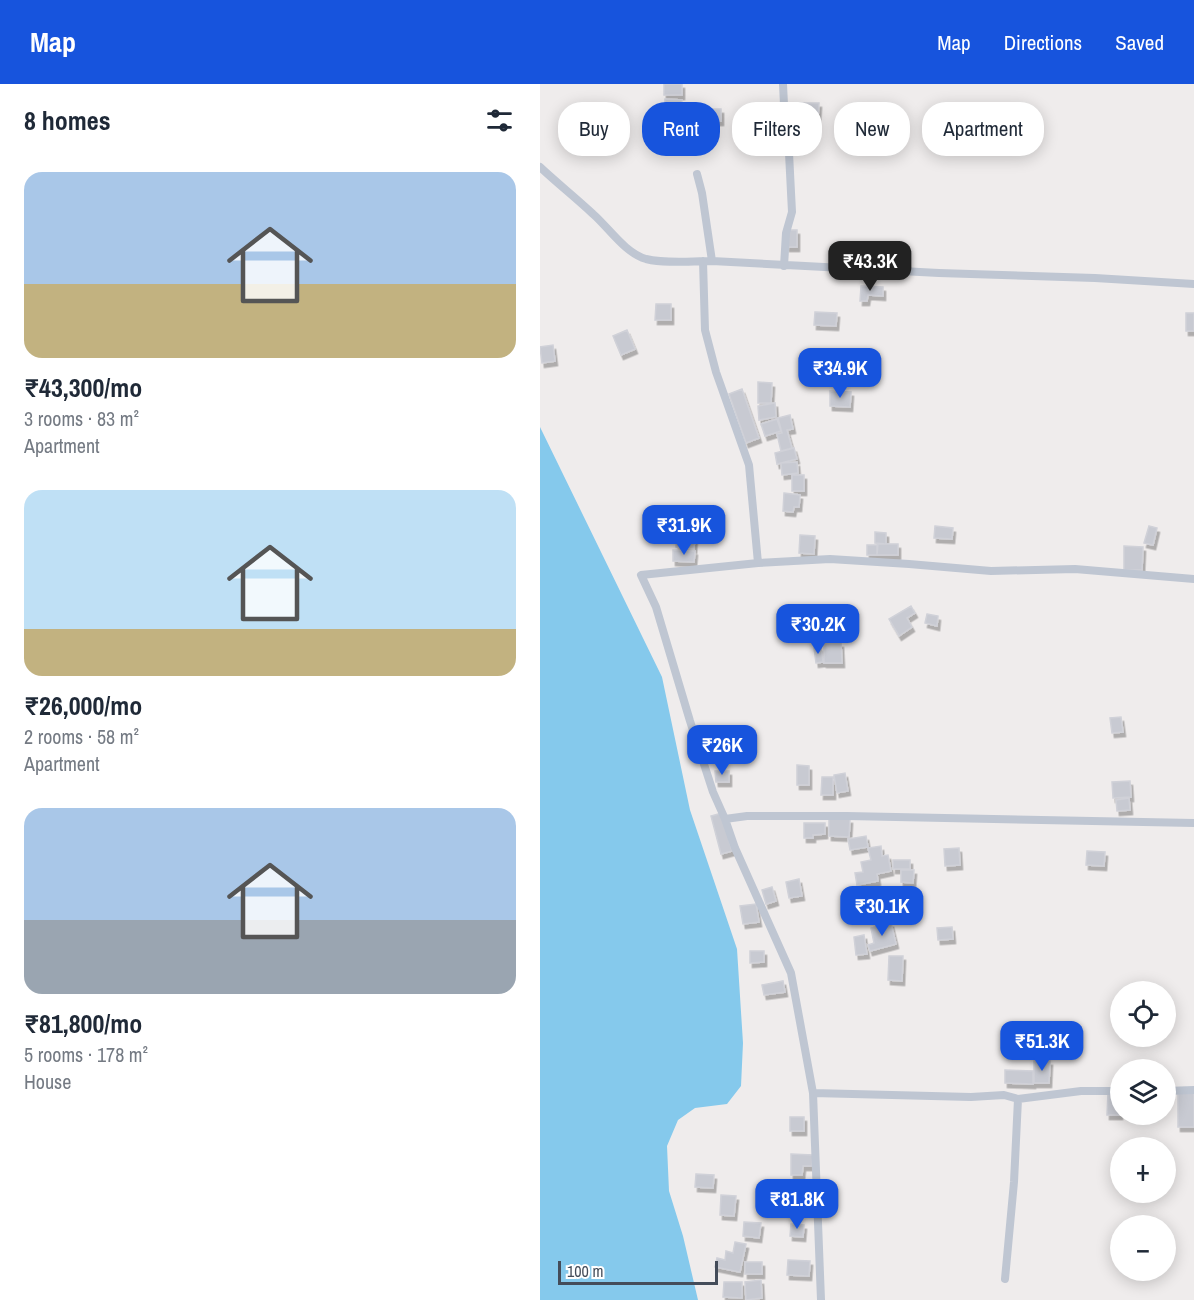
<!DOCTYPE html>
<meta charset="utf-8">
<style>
body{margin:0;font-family:"Archivo Narrow",sans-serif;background:#f2f2f3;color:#1f2937;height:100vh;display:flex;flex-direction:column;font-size:22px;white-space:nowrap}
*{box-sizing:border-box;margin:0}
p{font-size:20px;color:#747a83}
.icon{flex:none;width:33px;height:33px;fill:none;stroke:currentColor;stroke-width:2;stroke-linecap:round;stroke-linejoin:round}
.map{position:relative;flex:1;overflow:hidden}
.panel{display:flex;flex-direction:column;background:#fff;width:540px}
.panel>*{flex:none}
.hud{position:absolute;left:18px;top:18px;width:546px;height:54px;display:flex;gap:12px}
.controls{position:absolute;left:570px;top:897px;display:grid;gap:12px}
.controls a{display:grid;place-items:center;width:66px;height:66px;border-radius:50%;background:#fff;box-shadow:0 3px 15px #0003;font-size:30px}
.scale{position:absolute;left:18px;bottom:15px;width:160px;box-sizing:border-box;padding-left:6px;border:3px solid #444c59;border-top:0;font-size:16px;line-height:21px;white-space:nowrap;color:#444c59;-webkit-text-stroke:4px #fff;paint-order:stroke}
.price{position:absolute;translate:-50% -51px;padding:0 14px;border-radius:12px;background:#1754dd;color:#fff;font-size:20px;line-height:39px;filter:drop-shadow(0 2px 3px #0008)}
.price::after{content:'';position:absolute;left:50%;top:36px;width:18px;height:14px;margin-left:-9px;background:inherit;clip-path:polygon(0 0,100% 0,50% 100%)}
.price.selected{background:#222;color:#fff}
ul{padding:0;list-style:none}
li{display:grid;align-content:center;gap:12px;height:318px;padding:0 24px}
li span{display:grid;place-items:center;height:186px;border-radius:18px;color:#555}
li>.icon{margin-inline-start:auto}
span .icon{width:108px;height:108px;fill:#fffc;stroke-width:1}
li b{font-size:26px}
h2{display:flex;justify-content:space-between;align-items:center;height:72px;padding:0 24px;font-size:26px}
.pill{padding:0 21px;border-radius:24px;background:#fff;box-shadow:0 3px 15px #0003;font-size:21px;line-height:54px}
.pill.selected{background:#1754dd;color:#fff}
header{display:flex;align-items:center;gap:36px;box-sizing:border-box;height:84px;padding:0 30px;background:#1754dd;color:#fff}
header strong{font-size:28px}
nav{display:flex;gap:33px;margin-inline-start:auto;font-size:21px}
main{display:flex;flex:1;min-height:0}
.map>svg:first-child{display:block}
.water{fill:#85c9ec}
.building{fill:#c8cad2;stroke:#d0d1d8;stroke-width:1.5;filter:url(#shadow)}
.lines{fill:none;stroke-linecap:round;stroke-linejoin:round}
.minor{stroke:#bfc6d2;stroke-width:8}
</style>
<header>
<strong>Map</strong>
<nav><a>Map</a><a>Directions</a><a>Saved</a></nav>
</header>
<main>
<section class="panel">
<h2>8 homes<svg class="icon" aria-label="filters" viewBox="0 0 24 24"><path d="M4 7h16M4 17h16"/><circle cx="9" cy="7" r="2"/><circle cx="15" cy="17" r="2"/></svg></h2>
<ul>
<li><span style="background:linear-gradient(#a9c7e8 60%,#c2b280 0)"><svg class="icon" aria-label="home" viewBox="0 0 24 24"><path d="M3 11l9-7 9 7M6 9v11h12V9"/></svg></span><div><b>₹43,300/mo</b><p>3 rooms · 83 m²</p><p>Apartment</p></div></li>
<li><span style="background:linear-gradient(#bfe0f5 75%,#c2b280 0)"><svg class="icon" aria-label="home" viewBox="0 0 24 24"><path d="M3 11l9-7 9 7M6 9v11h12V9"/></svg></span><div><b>₹26,000/mo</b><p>2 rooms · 58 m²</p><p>Apartment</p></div></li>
<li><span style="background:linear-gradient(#a9c7e8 60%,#9aa5b1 0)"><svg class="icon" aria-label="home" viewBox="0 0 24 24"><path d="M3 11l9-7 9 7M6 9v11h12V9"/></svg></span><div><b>₹81,800/mo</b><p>5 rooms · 178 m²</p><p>House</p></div></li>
</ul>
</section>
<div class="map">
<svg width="654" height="1216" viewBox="0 0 654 1216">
<defs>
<filter id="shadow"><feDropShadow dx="2.5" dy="4.5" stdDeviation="0" flood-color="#0004"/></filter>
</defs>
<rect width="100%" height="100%" fill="#efecec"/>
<path class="water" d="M 0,343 L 122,593 L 150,726 L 197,865 L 203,959 L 201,1002 L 187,1020 L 155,1024 L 138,1036 L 127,1062 L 129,1107 L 143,1152 L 158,1216 L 0,1216 Z"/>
<path class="building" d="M 124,0 L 142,0 L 142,11 L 124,11 Z
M 125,15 L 142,16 L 140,35 L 124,34 Z
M 256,19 L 279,19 L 278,34 L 256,34 Z
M 163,25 L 181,25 L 181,37 L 164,37 Z
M 248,146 L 257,146 L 257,163 L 247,163 Z
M 321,202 L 343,203 L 343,212 L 328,211 L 327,217 L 320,217 Z
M 116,220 L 131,220 L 131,236 L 115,236 Z
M 275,228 L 297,229 L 296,242 L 274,241 Z
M 646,229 L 654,229 L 654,247 L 646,247 Z
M 87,246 L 95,265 L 81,271 L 73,252 Z
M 13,261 L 15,277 L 2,279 L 0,263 Z
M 218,298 L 232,299 L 231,319 L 218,319 Z
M 202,305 L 219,354 L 206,359 L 189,310 Z
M 290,307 L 311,308 L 310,323 L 290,322 Z
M 235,319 L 236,333 L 219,336 L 218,322 Z
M 250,331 L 253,345 L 247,346 L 252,364 L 241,367 L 237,350 L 242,349 L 238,334 Z
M 237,335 L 241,347 L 225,352 L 221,340 Z
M 254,364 L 257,375 L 237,380 L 235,369 Z
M 257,378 L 258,389 L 242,391 L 241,379 Z
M 252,391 L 264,391 L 264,407 L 252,407 Z
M 244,409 L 260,411 L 259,423 L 254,423 L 253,428 L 243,427 Z
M 395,442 L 413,444 L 412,455 L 394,454 Z
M 609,442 L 617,444 L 613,461 L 604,459 Z
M 335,448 L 346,449 L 346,460 L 335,459 Z
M 137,449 L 155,451 L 154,465 L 136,463 Z
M 260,451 L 275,452 L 274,470 L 259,469 Z
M 338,460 L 358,460 L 358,471 L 337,471 Z
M 327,461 L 337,461 L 337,471 L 327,471 Z
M 584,462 L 603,463 L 602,486 L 584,486 Z
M 133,466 L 155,467 L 154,478 L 133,477 Z
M 371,522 L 375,529 L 367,534 L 372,543 L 359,552 L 349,535 Z
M 387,530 L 398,532 L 397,542 L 385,539 Z
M 284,559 L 301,559 L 302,579 L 284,579 Z
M 281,563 L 283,578 L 276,579 L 274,564 Z
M 581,633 L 583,648 L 572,649 L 570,634 Z
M 257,681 L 269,682 L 269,701 L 257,701 Z
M 175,687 L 189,687 L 189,698 L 176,698 Z
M 305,689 L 308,707 L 297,709 L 294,691 Z
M 282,693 L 293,693 L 293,711 L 281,711 Z
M 590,697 L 591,713 L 573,714 L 572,698 Z
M 589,714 L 590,726 L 577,727 L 576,716 Z
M 182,729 L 192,767 L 181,770 L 171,732 Z
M 289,735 L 310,735 L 309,753 L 289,752 Z
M 264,739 L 285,739 L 285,750 L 273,751 L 273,754 L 264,754 Z
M 326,752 L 328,763 L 310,766 L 308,755 Z
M 341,762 L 342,772 L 348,771 L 351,787 L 337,790 L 338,797 L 317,801 L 315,789 L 323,788 L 321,778 L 331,776 L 328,764 Z
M 419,764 L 420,781 L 405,782 L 404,765 Z
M 547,767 L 565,768 L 564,782 L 546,781 Z
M 353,776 L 370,776 L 370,785 L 353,785 Z
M 361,786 L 374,786 L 373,799 L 361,798 Z
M 259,795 L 262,812 L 249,814 L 246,798 Z
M 232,803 L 236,817 L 226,820 L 222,806 Z
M 216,820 L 219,838 L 203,840 L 200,822 Z
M 351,839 L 356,860 L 330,867 L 328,861 L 334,859 L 331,844 Z
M 412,843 L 413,855 L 398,856 L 397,844 Z
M 324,851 L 327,870 L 316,871 L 314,853 Z
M 210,867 L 224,867 L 224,878 L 210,879 Z
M 349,872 L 363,872 L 362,897 L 348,896 Z
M 243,897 L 245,908 L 224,911 L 222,901 Z
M 494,977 L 510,977 L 509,999 L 494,999 Z
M 465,986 L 493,987 L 493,1000 L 465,999 Z
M 568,1008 L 580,1009 L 580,1031 L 567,1031 Z
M 638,1008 L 654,1008 L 654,1043 L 638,1043 Z
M 250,1033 L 264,1033 L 264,1047 L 250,1047 Z
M 251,1070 L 273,1071 L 272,1082 L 263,1082 L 262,1091 L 251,1091 Z
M 156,1090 L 174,1091 L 173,1104 L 155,1103 Z
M 181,1111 L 196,1112 L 194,1132 L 180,1131 Z
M 204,1138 L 221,1139 L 219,1154 L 203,1152 Z
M 251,1140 L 264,1141 L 263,1153 L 250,1152 Z
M 195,1158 L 206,1160 L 200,1188 L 175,1183 L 177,1174 L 185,1176 L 186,1167 L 193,1169 Z
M 248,1176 L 270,1177 L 269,1192 L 247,1191 Z
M 205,1178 L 222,1178 L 222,1190 L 205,1190 Z
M 221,1196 L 222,1214 L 206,1216 L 205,1198 Z
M 184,1198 L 202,1198 L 202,1214 L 183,1213 Z"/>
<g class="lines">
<path class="minor" d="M 243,0 L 245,42 L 249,69 L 252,128 L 246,149 L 244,182
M 0,83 C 17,99 36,114 53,130 C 69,144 85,169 106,175 C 127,180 150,177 172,177 L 399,189 L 555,194 L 654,200
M 157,90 L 162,109 L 172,177
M 163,177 L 165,246 L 176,288 L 209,381 L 218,479
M 185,735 L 173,708 L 150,637 L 116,523 L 101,491 L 218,479 L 290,475 L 369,480 L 451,487 L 535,485 L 654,495
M 626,1007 L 654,1006
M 273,1009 L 431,1013 L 464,1011 L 478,1015 L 541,1007 L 580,1007
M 465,1195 L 474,1098 L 478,1015
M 281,1216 L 273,1009 L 251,889 L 195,764 L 185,735 L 207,732 L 307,732 L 654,739"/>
</g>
</svg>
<div class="controls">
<a><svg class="icon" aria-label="locate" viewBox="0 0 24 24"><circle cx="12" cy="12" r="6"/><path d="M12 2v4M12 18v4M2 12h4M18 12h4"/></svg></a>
<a><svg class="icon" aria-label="layers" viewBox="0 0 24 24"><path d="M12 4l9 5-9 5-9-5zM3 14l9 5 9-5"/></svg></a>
<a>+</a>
<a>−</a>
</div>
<div class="scale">100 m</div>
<b class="price selected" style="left:330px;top:208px">₹43.3K</b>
<b class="price" style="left:300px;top:315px">₹34.9K</b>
<b class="price" style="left:144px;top:472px">₹31.9K</b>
<b class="price" style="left:278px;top:571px">₹30.2K</b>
<b class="price" style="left:182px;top:692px">₹26K</b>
<b class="price" style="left:342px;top:853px">₹30.1K</b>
<b class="price" style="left:502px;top:988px">₹51.3K</b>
<b class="price" style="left:257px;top:1146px">₹81.8K</b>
<div class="hud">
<a class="pill">Buy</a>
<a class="pill selected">Rent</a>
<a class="pill">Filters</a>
<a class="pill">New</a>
<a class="pill">Apartment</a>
</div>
</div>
</main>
